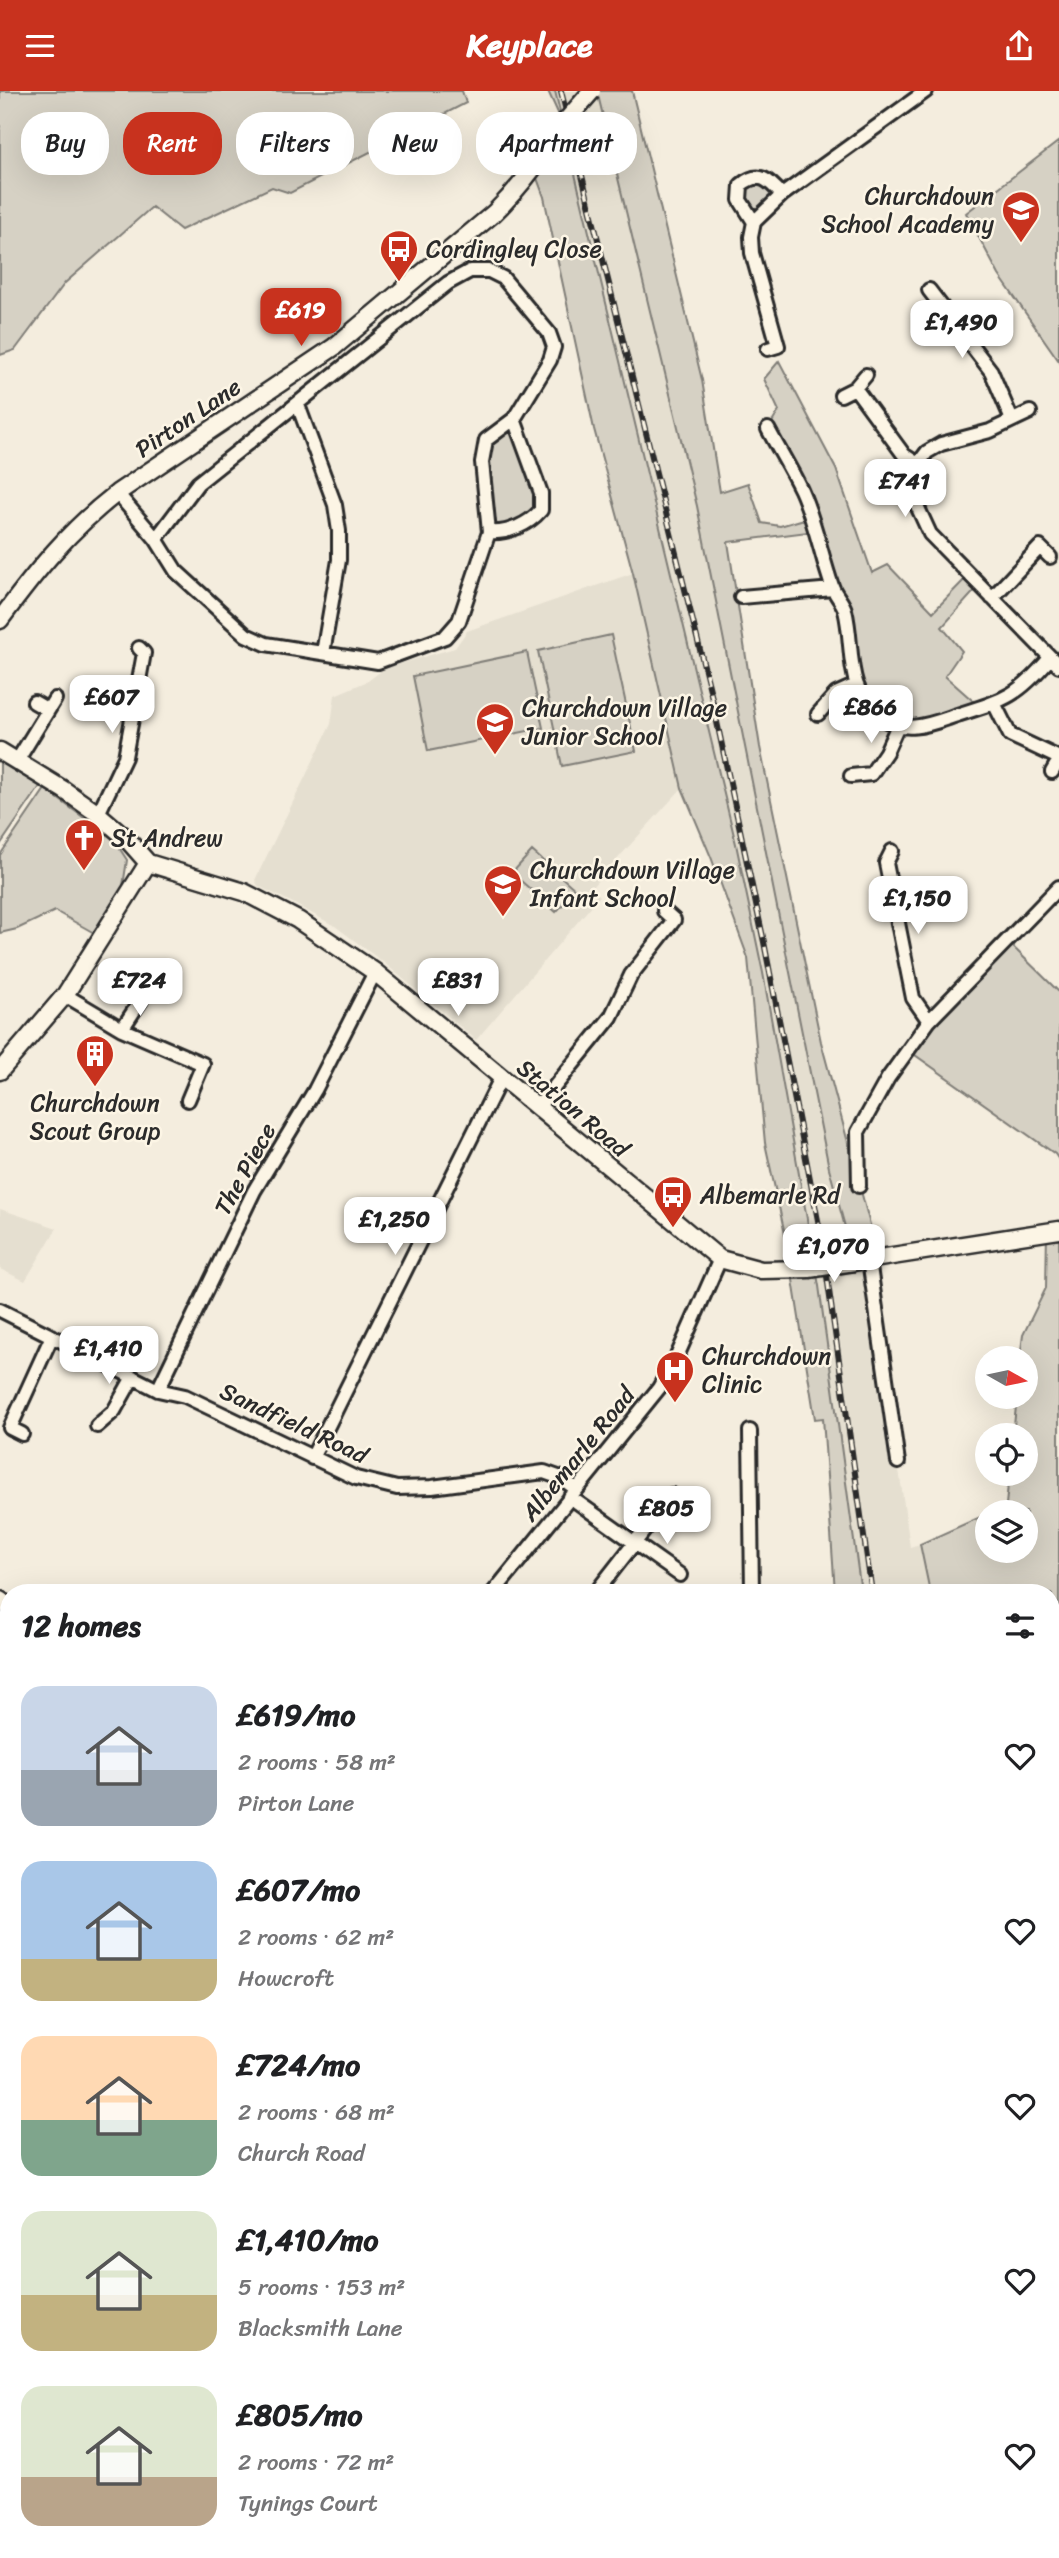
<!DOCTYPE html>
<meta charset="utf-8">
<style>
body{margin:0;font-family:Sriracha,sans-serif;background:#f2f2f2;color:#202124;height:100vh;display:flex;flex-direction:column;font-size:26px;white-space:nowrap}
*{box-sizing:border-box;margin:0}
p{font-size:23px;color:#757577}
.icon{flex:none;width:38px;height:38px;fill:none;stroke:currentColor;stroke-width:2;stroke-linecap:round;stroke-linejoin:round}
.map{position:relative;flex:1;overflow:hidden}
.side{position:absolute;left:0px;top:1493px;width:1060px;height:975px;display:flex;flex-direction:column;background:#fff;border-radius:28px 28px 0 0;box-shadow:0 7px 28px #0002}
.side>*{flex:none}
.guide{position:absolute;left:21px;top:21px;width:700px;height:63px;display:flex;gap:14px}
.needle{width:46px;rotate:99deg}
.controls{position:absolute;left:975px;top:1255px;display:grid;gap:14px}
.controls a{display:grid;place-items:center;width:63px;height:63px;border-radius:50%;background:#fff;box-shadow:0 7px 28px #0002;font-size:35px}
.price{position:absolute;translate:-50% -60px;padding:0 16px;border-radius:14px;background:#fff;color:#222;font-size:23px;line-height:46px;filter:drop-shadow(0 2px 4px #0008)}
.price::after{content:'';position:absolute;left:50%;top:42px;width:21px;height:16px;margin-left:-10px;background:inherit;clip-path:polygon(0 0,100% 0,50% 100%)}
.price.current{background:#c8321e;color:#fff}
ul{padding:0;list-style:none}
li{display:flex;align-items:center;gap:21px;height:175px;padding:0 21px}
li span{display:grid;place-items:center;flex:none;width:196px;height:140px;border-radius:21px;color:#555}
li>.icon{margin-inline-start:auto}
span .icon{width:84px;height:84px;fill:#fffc;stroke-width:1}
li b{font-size:30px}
h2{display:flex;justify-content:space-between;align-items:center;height:84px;padding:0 21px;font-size:30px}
.pill{padding:0 24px;border-radius:28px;background:#fff;box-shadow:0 7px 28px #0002;font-size:24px;line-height:63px}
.pill.current{background:#c8321e;color:#fff}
header{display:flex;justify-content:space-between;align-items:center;height:91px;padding:0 21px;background:#c8321e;color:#fff;font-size:32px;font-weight:700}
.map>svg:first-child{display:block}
.built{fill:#e5dfd0}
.green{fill:#d6d1c4;stroke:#807e78;stroke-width:2}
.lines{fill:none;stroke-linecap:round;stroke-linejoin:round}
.stream{stroke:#7a7771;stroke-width:3.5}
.minor-casing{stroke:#2b2b2b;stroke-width:18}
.tertiary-casing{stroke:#2b2b2b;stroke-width:21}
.minor{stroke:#fcf5e5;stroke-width:12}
.tertiary{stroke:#fcf5e5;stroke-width:16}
.rail-casing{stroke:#2b2b2b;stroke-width:6}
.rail{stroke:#fcf5e5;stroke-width:3.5;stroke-dasharray:10;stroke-linecap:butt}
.tertiary-bridge-casing{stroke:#2b2b2b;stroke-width:21;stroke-linecap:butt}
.tertiary-bridge{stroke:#fcf5e5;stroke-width:16}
.labels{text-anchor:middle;stroke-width:5;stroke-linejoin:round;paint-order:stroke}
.poi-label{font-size:24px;fill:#2b2b2b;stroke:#fcf5e5;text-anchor:start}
.street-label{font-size:24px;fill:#2b2b2b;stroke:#fcf5e5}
</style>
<header><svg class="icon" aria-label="menu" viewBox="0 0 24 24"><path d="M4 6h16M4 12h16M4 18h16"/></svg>Keyplace<svg class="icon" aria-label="share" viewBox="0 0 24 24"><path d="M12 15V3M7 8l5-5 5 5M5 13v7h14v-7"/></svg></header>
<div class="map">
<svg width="1059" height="2467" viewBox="0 0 1059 2467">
<rect width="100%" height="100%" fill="#f4edde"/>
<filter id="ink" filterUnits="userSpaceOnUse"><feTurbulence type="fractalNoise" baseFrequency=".0143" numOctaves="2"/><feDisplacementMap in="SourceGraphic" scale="14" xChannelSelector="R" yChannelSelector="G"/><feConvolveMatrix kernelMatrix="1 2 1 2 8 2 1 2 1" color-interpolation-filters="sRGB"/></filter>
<g filter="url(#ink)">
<path class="built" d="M 555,0 L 597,0 L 639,165 L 697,415 L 829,1077 L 848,1147 L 869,1169 L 910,1456 L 920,1453 L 930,1501 L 861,1501 L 763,882 L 736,753 Z
M 633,482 L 682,697 L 591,797 L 600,805 L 476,949 L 383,871 L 335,835 L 289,810 L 258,795 L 255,789 L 331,633 L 335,604 L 368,590 L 385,577 L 455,557 L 467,540 Z
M 0,1118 L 57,1137 L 25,1190 L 0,1178 Z"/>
<path class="green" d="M 0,0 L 462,0 L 466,12 L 290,102 L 272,96 L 181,139 L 152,116 L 65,192 L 15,259 L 0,264 Z
M 548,0 L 555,0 L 563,33 L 736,753 L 763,882 L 819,1195 L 861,1501 L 835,1501 L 823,1327 L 815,1328 L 788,1157 L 765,1052 L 748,867 L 711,766 L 682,697 L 633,482 L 594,338 L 544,106 L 534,79 L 563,33 Z
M 597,0 L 632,0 L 702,289 L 720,401 L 748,392 L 762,432 L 780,435 L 811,426 L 768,338 L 779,320 L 764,288 L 779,270 L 836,378 L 872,482 L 888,474 L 933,521 L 969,484 L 979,495 L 942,536 L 962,560 L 945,585 L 981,617 L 898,634 L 856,594 L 844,517 L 815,440 L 728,451 L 760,656 L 821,951 L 879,1167 L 869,1169 L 848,1147 L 829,1077 L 697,415 Z
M 1059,50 L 1059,270 L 999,184 L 966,122 Z
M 749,87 L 782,104 L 754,131 L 741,94 Z
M 514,328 L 541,402 L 533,429 L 489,441 L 486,349 Z
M 611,544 L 636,660 L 562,675 L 538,560 Z
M 527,561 L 543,637 L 428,660 L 413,585 Z
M 0,664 L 41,694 L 0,754 Z
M 45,698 L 114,749 L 127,769 L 123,795 L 96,843 L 55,820 L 17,838 L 0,842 L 0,764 Z
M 532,760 L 576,799 L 556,821 L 512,782 Z
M 1007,850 L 1059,901 L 1059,1069 L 1055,1063 L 908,959 Z
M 1059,1139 L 1059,2404 L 1052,2404 L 1052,1502 L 930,1501 L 920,1453 L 987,1423 L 987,1460 L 1026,1460 L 1026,1421 L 991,1421 L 1006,1414 L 1009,1383 L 1026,1382 L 1026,1344 L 1013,1344 L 1017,1306 L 1026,1306 L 1026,1267 L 1020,1267 L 1023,1244 L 1046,1197 L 1047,1140 Z
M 1052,2411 L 1059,2411 L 1059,2467 L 1050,2467 L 1049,2459 L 1052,2459 Z
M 901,2459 L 952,2459 L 953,2467 L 901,2467 Z"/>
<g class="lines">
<path class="stream" d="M 1052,1671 L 1059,1672
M 0,2193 L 9,2199
M 1052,2393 L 1059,2393"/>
<defs>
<path id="minor" d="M 754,131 L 740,109 L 741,94 C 759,79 769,89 782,104
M 929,199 L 991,280 L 1012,329
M 768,258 L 778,255 L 752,162 L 751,146 L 754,131 L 782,104 L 926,0
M 866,284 L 855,297 L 904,364 L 918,373
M 841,304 L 855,297
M 298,314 L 335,414 L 339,440 L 339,469 L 323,562
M 1030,321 L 990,340 L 941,353 L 927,361 L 918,373 L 912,388 L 913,406 L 930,443 L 1059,575
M 768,338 C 779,359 791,378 801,399 C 815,430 821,464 832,495 C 835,504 843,511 845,519 C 855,559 843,597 881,626 C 905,645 933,632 957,624 C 1004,609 1017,606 1050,567
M 117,402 L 156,448 L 176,480 L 246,544 L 266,553 L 378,571 L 445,546 L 459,530 L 489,441 L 482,371 L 486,349 L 514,328 L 550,269 L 554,256 L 549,242 L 503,187 L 489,180 L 470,180 L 448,192 L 198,392 L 156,448
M 489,441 C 508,443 529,433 541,419 L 541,402 L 514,328
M 741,506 L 833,498
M 992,507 L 1040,456 L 1050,466
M 34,611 L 48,619
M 994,612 L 1010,644 L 1059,667
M 818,623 L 836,603 L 856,594
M 17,670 L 55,608
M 1052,681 L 1059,669
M 851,685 L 871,683 L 886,661 L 898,634
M 98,723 L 125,666 L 144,562 L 139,557
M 892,760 L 886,772 L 913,907 L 929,930
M 65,904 L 122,938 L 203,973 L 188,1009
M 122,938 L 141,909
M 538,1016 L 611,926 L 631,884 L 674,829 L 664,820
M 859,1095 L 858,1041 L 888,987 L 929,930 L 1059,796
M 869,1169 L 898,1371
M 0,1219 L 158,1299 L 185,1305 L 356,1387 L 397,1397 L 432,1396 L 544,1381 L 561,1387 L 576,1398
M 158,1299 L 254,1100 L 315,999 L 375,881
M 97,1335 L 114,1320 L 133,1286
M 750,1340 L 752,1502
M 22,1343 L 10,1337 L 52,1245
M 312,1367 L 501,987
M 570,1406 L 680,1484
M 600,1496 L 672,1404
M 493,1502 L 659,1297 L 678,1263 L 720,1168
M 0,1641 L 9,1622
M 0,1852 L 9,1857
M 330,2459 L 331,2467"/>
<path id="tertiary" d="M 0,529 C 37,479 68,440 117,402 L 334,256 L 494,122 C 522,95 542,66 563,33
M 0,660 L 64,699 L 98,723 L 125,746 L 148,772 L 244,801 L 298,829 L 375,881 L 720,1168 L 761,1179 L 809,1178
M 0,980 L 65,904 L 148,772
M 854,1171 L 1059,1139
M 0,1509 L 9,1516
M 460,2459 L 461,2467"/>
</defs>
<use href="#minor" class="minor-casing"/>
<use href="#tertiary" class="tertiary-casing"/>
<use href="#minor" class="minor"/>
<use href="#tertiary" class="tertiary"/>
<defs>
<path id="rail" d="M 561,0 L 711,603 L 764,851 L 822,1150 L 872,1502
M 964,2459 L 964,2467"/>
</defs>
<use href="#rail" class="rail-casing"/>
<use href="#rail" class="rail"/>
<defs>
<path id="tertiary-bridge" d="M 563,33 L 592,0
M 809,1178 L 854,1171"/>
</defs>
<use href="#tertiary-bridge" class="tertiary-bridge-casing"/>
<use href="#tertiary-bridge" class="tertiary-bridge"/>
</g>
</g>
<defs>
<symbol id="school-pin" viewBox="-11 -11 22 30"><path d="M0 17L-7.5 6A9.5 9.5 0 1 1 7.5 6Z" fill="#c8321e" stroke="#fcf5e5"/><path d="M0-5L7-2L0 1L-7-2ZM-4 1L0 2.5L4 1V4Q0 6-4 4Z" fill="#fff"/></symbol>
<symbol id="bus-pin" viewBox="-11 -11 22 30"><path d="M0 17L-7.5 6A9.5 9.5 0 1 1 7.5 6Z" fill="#c8321e" stroke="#fcf5e5"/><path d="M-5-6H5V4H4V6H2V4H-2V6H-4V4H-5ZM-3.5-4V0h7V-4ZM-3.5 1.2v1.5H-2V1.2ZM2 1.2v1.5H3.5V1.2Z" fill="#fff"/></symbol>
<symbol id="church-pin" viewBox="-11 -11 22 30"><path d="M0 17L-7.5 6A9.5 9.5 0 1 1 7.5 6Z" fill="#c8321e" stroke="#fcf5e5"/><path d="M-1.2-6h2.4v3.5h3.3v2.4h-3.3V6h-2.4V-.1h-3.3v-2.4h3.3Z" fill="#fff"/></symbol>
<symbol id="building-pin" viewBox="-11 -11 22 30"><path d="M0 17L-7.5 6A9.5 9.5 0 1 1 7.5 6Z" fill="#c8321e" stroke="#fcf5e5"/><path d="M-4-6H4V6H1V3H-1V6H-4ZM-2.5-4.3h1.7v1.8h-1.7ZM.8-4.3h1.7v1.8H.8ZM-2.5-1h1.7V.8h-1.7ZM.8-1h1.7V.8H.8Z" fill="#fff"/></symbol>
<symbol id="hospital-pin" viewBox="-11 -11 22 30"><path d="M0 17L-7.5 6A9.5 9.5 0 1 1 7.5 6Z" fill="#c8321e" stroke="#fcf5e5"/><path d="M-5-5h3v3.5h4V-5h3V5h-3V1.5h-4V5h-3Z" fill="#fff"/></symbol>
</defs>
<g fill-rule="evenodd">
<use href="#school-pin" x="999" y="97" width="44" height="60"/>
<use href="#bus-pin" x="377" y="136" width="44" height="60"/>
<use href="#school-pin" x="473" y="609" width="44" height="60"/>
<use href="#church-pin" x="62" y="725" width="44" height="60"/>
<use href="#school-pin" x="481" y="771" width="44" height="60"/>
<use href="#building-pin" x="73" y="941" width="44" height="60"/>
<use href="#bus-pin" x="651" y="1082" width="44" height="60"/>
<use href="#hospital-pin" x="653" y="1257" width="44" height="60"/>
</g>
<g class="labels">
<g class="poi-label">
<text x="994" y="113" text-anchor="end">Churchdown<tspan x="994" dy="28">School Academy</tspan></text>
<text x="426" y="166">Cordingley Close</text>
<text x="522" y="625">Churchdown Village<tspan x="522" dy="28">Junior School</tspan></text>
<text x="111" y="755">St Andrew</text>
<text x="530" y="787">Churchdown Village<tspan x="530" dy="28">Infant School</tspan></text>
<text x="95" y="1020" text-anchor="middle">Churchdown<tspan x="95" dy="28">Scout Group</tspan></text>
<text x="700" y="1112">Albemarle Rd</text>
<text x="702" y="1273">Churchdown<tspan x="702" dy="28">Clinic</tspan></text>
</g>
<g class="street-label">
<text transform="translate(188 327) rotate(-34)" y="8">Pirton Lane</text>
<text transform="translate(573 1017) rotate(40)" y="8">Station Road</text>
<text transform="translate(245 1078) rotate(-61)" y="8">The Piece</text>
<text transform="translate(294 1332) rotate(25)" y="8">Sandfield Road</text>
<text transform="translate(578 1363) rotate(-51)" y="8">Albemarle Road</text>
</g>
</g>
</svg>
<div class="controls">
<a><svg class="needle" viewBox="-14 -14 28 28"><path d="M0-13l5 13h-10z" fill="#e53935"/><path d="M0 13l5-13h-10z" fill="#757577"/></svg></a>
<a><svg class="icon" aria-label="locate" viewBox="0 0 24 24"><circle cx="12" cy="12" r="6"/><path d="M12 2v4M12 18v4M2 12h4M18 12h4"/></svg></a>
<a><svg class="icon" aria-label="layers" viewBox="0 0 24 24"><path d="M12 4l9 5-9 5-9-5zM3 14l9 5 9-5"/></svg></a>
</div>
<b class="price current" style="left:301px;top:257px">£619</b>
<b class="price" style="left:962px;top:269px">£1,490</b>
<b class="price" style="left:905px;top:428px">£741</b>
<b class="price" style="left:112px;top:644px">£607</b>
<b class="price" style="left:871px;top:654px">£866</b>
<b class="price" style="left:918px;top:845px">£1,150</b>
<b class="price" style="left:140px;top:927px">£724</b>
<b class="price" style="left:458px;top:927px">£831</b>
<b class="price" style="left:395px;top:1166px">£1,250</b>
<b class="price" style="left:834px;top:1193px">£1,070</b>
<b class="price" style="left:109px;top:1295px">£1,410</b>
<b class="price" style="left:667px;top:1455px">£805</b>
<div class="guide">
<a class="pill">Buy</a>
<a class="pill current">Rent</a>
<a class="pill">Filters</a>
<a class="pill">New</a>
<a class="pill">Apartment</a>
</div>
<section class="side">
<h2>12 homes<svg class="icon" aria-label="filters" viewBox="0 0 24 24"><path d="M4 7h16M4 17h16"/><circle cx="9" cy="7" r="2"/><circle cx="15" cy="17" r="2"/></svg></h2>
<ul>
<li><span style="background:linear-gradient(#c9d6e8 60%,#9aa5b1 0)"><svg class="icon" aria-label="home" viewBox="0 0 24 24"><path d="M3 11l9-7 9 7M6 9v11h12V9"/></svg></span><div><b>£619/mo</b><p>2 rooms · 58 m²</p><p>Pirton Lane</p></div><svg class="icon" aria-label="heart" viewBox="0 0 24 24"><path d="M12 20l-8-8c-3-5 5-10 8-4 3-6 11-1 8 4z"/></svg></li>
<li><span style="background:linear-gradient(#a9c7e8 70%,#c2b280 0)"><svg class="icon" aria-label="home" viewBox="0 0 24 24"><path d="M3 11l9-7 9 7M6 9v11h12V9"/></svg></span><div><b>£607/mo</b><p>2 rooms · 62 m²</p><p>Howcroft</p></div><svg class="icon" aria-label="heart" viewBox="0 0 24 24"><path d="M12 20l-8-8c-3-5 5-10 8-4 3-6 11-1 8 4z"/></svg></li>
<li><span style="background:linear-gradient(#ffd9b3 60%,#7fa58c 0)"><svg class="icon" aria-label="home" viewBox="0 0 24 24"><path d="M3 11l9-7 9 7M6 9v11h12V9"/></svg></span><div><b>£724/mo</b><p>2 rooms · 68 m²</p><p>Church Road</p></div><svg class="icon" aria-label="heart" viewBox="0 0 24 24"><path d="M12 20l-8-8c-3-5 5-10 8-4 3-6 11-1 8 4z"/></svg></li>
<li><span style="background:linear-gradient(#dfe7d0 60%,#c2b280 0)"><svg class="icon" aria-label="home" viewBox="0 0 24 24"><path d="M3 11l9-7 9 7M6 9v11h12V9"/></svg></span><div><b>£1,410/mo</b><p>5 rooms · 153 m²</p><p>Blacksmith Lane</p></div><svg class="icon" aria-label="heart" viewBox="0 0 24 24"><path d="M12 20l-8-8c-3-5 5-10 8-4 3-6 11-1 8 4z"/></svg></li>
<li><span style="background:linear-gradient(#dfe7d0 65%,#b9a48a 0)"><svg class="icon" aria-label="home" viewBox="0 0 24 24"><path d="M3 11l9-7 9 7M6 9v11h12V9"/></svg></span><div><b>£805/mo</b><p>2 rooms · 72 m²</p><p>Tynings Court</p></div><svg class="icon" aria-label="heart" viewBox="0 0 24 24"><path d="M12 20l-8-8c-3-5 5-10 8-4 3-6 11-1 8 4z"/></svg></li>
</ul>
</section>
</div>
